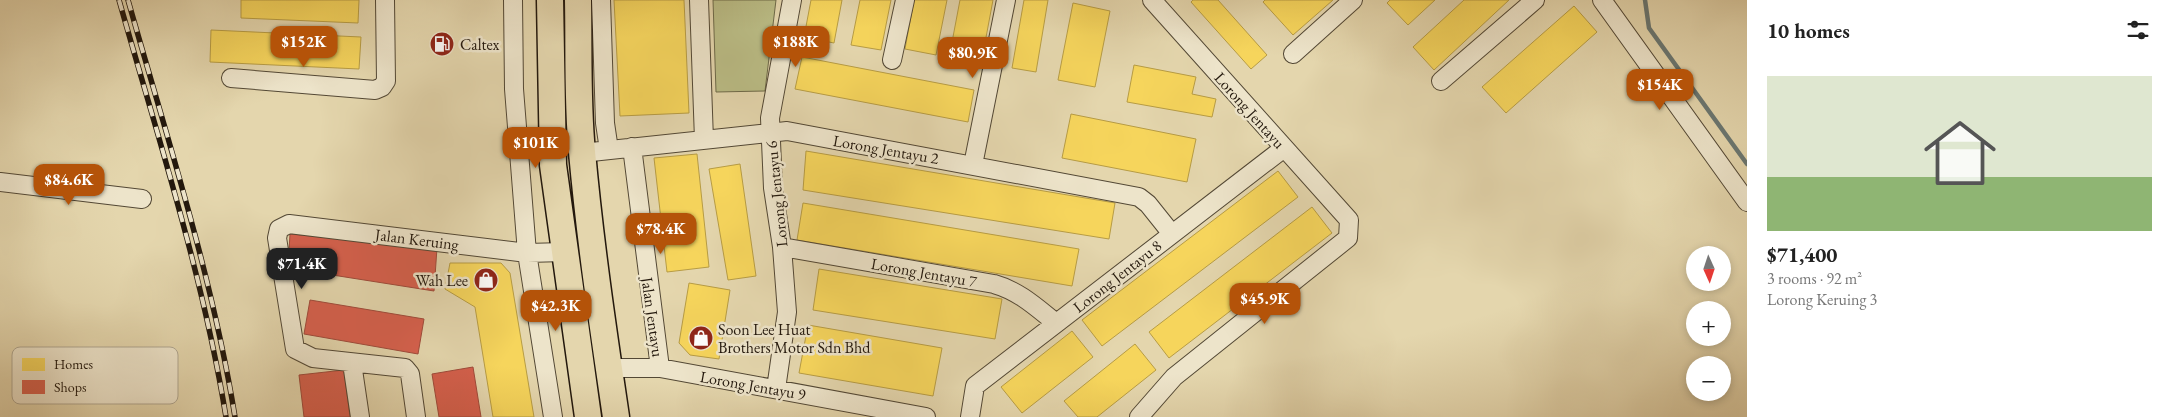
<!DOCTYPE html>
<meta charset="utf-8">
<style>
body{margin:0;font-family:"EB Garamond",serif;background:#f6f6f6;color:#222;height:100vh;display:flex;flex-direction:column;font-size:19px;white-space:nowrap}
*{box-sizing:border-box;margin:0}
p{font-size:16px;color:#767676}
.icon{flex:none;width:28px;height:28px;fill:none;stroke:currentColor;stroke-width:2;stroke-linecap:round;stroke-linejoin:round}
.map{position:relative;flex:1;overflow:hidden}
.panel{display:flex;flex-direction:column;background:#fff;width:425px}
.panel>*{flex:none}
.needle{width:32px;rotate:177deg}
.controls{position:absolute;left:1686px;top:246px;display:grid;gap:10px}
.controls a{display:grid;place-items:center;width:45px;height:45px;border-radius:50%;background:#fff;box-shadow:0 2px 8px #0003;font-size:25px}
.price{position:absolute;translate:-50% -42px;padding:0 11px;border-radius:10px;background:#b45309;color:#fff;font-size:16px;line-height:32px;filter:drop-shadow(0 1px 2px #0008)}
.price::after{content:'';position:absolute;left:50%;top:30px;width:15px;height:11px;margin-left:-8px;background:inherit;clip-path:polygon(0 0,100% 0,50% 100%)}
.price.on{background:#222;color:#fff}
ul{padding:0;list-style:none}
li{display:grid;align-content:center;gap:10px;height:265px;padding:0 20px}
li span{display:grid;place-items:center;height:155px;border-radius:0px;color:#555}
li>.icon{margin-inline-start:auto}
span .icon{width:90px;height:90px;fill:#fffc;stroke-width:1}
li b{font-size:21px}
h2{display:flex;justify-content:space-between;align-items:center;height:60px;padding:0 20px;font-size:21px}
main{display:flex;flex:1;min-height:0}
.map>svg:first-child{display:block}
.green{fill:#babc85;stroke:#6e6a49}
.homes{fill:#f6d55c;stroke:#b79c44}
.shops{fill:#d6604d;stroke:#a04a3a}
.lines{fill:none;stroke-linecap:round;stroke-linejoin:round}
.stream{stroke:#6a7772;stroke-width:4.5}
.minor-casing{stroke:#534835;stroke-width:20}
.highway-casing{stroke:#23180d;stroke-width:29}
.minor{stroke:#ede4ca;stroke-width:18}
.highway{stroke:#e4d6ad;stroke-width:26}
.rail-casing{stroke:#23180d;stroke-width:5.5}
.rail{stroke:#ede4ca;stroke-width:4;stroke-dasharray:11;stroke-linecap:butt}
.labels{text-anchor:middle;stroke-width:5;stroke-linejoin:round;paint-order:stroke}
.poi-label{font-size:16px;fill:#23180d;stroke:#ede4ca;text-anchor:start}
.street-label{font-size:16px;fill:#23180d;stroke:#ede4ca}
.key{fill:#ede4ca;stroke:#b0a791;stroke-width:1}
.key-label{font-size:14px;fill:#23180d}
</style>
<main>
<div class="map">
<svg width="1747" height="417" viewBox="0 0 1747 417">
<rect width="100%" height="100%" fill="#e4d6ad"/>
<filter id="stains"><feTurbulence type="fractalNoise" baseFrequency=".004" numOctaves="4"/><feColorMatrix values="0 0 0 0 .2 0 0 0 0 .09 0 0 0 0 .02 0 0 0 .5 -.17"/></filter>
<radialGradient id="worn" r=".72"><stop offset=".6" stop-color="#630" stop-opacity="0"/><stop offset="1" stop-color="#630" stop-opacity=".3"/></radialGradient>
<path class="green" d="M 713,0 L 776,0 L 765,91 L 716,92 Z"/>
<path class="homes" d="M 241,0 L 359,0 L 358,23 L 241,18 Z
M 614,0 L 684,0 L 689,113 L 620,116 Z
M 811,0 L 842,0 L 834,43 L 804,37 Z
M 860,0 L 891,0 L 881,50 L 851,45 Z
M 914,0 L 947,0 L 936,55 L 905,49 Z
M 960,0 L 993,0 L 981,64 L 949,58 Z
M 1024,0 L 1048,0 L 1036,72 L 1012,68 Z
M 1193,0 L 1218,0 L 1267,55 L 1251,69 L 1191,2 Z
M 1265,0 L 1333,0 L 1293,35 L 1263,2 Z
M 1390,0 L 1435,0 L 1408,25 L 1387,3 Z
M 1464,0 L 1509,0 L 1434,70 L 1413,47 Z
M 1073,3 L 1110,11 L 1095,87 L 1058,80 Z
M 1574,6 L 1597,32 L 1506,113 L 1482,87 Z
M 211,30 L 361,37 L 359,69 L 210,62 Z
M 802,57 L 974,90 L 968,122 L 795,89 Z
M 1134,65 L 1196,77 L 1192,94 L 1216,99 L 1212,117 L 1127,102 Z
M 1071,114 L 1196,139 L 1187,182 L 1062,158 Z
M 806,151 L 1115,203 L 1109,239 L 803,190 Z
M 697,154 L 709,267 L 667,272 L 654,158 Z
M 740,164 L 756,276 L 728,280 L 709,169 Z
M 1278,171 L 1298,197 L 1102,346 L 1082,320 Z
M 803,203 L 1079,249 L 1072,286 L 797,240 Z
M 1312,207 L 1332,233 L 1169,358 L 1149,332 Z
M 450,263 L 501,263 L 510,273 L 534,417 L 493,417 L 475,307 L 445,289 Z
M 819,269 L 1002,299 L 995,339 L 813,310 Z
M 689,283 L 730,290 L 719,359 L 690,355 L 679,343 Z
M 808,325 L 942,348 L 933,396 L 799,373 Z
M 1072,331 L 1093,357 L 1022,413 L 1001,387 Z
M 1135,344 L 1156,370 L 1097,417 L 1078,417 L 1064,401 Z"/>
<path class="shops" d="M 290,234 L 437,248 L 434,291 L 288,268 Z
M 310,300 L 424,319 L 418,354 L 304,334 Z
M 473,367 L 481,417 L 439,417 L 432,374 Z
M 344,370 L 350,417 L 304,417 L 299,375 Z"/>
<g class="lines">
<path class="stream" d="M 1645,0 L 1649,28 L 1747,164"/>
<defs>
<path id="minor" d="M 513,0 L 514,89 L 527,253 L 553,417
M 601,0 L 605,123 L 609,150
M 699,0 L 704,140
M 1602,0 L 1747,202
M 1293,54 L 1353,0
M 892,60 L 905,0
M 231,78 L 375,90 L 382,87 L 386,81 L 385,0
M 1441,81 L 1535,0
M 632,147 L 660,368
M 582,153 L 787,131 L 1139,197 L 1148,204 L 1172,234
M 973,165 L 1006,0
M 0,182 L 142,199
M 782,247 L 994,284 C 1019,291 1036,307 1056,323
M 352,363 L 360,417
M 608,368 L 660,368 L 926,417
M 776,389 L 787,312 L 782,247 L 773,188 L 770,118 L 792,0
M 416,417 L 410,374 L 405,368 L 313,358 L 295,349 L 277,238 L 279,229 L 289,224 L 527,253 L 564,252
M 970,417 L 975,386 L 1284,148
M 1139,417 L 1174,377 L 1348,238 L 1349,220 L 1152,0"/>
<path id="highway" d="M 550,0 L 553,165 L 588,417
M 578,0 C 579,51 577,102 582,152 C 590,241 603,329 616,417"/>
</defs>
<use href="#minor" class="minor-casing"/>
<use href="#highway" class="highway-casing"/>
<use href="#minor" class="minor"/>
<use href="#highway" class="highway"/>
<defs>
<path id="rail" d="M 119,0 C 158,138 203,275 226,417
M 128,0 C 167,138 212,275 235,417"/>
</defs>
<use href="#rail" class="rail-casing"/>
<use href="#rail" class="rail"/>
</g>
<defs>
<symbol id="fuel-disc" viewBox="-11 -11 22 22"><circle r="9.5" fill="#8f2418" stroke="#ede4ca"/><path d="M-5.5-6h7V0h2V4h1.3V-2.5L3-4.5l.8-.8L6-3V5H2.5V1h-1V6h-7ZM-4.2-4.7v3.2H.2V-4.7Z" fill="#fff"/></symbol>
<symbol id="shop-disc" viewBox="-11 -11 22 22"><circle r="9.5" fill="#8f2418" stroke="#ede4ca"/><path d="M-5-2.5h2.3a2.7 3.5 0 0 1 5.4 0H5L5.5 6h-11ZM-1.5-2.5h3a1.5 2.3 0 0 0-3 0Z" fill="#fff"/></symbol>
</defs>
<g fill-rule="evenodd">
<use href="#fuel-disc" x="428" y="30" width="28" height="28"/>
<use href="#shop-disc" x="472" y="266" width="28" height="28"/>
<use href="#shop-disc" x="687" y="324" width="28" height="28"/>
</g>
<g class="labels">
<g class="poi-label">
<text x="460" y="50">Caltex</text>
<text x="468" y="286" text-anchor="end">Wah Lee</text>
<text x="718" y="335">Soon Lee Huat<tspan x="718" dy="18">Brothers Motor Sdn Bhd</tspan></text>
</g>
<g class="street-label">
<text transform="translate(1250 110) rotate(48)" y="6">Lorong Jentayu</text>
<text transform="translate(886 149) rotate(10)" y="6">Lorong Jentayu 2</text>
<text transform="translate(776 194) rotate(-96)" y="6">Lorong Jentayu 6</text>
<text transform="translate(417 239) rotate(7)" y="6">Jalan Keruing</text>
<text transform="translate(924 272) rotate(10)" y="6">Lorong Jentayu 7</text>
<text transform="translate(1117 276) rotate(-38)" y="6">Lorong Jentayu 8</text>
<text transform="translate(653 317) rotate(82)" y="6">Jalan Jentayu</text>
<text transform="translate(753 385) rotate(10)" y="6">Lorong Jentayu 9</text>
</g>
</g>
<rect x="12" y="347" width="166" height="57" rx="8" class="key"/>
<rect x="22" y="358" width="23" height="13" fill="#f6d55c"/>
<rect x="22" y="380" width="23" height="14" fill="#d6604d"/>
<g class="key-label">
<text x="54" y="369">Homes</text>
<text x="54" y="392">Shops</text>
</g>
<rect width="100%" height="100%" filter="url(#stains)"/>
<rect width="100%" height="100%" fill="url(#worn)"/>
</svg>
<div class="controls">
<a><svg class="needle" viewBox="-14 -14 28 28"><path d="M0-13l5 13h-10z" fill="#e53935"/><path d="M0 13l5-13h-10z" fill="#767676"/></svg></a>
<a>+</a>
<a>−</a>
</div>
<b class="price" style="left:304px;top:68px">$152K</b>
<b class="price" style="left:796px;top:68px">$188K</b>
<b class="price" style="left:973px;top:79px">$80.9K</b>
<b class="price" style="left:1660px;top:111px">$154K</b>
<b class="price" style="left:536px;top:169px">$101K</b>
<b class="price" style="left:69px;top:206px">$84.6K</b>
<b class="price" style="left:661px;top:255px">$78.4K</b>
<b class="price on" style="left:302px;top:290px">$71.4K</b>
<b class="price" style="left:1265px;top:325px">$45.9K</b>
<b class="price" style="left:556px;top:332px">$42.3K</b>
</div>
<section class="panel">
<h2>10 homes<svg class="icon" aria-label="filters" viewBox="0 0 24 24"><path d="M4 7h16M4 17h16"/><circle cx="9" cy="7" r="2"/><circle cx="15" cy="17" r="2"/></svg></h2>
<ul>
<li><span style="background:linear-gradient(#dfe7d0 65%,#8fb573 0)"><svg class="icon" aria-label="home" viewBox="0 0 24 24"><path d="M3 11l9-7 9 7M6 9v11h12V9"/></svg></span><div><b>$71,400</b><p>3 rooms · 92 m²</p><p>Lorong Keruing 3</p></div></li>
</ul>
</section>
</main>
